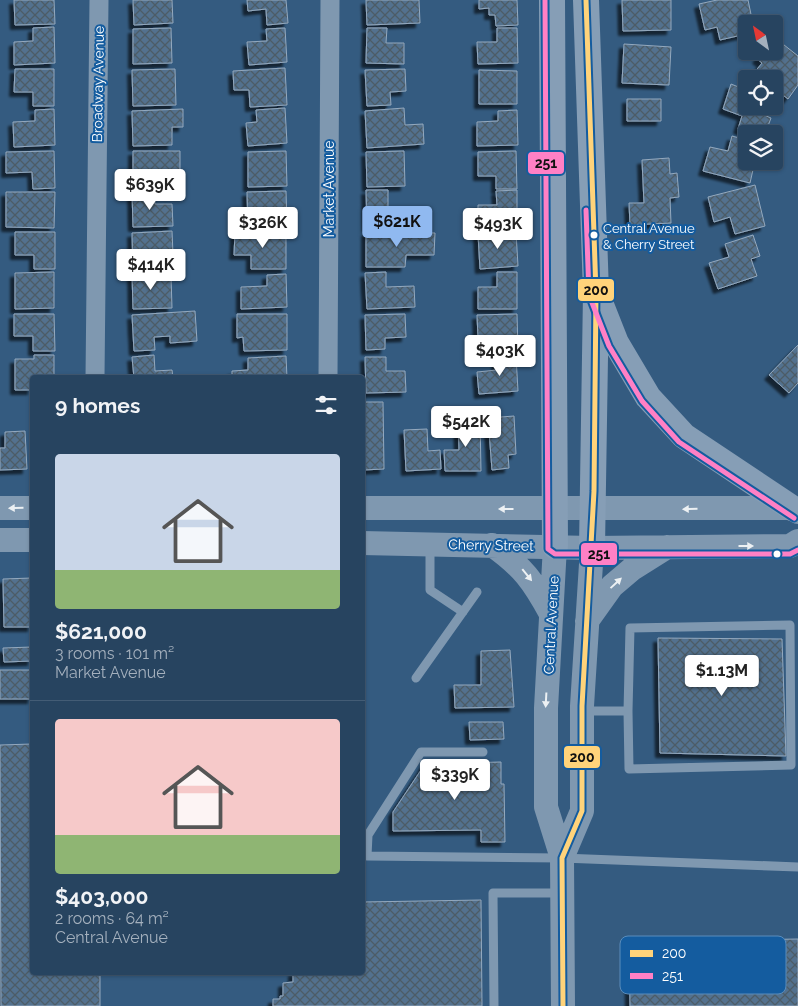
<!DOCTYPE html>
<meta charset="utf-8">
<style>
body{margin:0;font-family:Raleway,sans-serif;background:#334e69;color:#f1f3f6;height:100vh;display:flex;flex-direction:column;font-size:19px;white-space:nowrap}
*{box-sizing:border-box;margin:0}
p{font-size:16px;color:#a4b0bd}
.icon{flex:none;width:28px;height:28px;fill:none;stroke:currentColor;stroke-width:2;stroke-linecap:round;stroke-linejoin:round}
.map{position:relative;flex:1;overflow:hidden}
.panel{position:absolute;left:30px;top:375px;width:335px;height:600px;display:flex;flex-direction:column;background:#274460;border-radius:5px;box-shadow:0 1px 4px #0004,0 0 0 1px #435c75}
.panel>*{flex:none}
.needle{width:32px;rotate:327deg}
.tools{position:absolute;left:738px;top:15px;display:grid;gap:10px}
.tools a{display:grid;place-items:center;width:45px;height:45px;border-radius:5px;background:#274460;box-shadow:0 1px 4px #0004,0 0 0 1px #435c75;font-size:25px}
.price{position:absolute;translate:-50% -42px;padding:0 11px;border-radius:5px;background:#fff;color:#222;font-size:16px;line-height:32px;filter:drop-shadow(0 1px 2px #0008)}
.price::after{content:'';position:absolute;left:50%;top:30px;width:15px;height:11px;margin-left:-8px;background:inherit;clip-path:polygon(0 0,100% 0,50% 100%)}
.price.active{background:#90b9f0;color:#111}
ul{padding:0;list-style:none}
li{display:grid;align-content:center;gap:10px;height:265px;padding:0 25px}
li+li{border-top:1px solid #435c75}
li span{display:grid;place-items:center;height:155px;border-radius:5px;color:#555}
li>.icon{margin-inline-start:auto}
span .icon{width:90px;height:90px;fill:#fffc;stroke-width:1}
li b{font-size:21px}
h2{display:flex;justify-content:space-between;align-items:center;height:60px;padding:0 25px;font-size:21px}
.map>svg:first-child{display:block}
.building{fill:url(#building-cross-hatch);stroke:#94a9be;filter:url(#shadow)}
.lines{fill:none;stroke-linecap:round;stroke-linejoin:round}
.service{stroke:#7f98b0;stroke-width:9}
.minor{stroke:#7f98b0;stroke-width:19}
.tertiary{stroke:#7f98b0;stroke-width:24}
.secondary{stroke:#869eb6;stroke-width:26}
.bus-1-casing{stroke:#145c9f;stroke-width:9}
.bus-2-casing{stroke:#145c9f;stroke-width:9}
.bus-1{stroke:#ffd37a;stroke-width:5}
.bus-2{stroke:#ff80c5;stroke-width:5}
.oneway{fill:#ecf0f3}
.bus-dot{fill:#fff;stroke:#145c9f;stroke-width:2}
.labels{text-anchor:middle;stroke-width:4;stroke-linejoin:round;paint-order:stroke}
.bus-label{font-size:13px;fill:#fff;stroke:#145c9f;text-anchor:start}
.street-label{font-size:14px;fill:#fff;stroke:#145c9f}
.key{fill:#145c9f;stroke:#5a8dbc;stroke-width:1}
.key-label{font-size:14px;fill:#fff}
.line-badge{stroke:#145c9f;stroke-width:2}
.pale-badge-label{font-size:14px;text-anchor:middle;font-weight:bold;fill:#111}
</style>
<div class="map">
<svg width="798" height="1006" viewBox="0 0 798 1006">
<defs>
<pattern id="building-cross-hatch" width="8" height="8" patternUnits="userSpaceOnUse" patternTransform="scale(1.25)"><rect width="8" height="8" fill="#52718e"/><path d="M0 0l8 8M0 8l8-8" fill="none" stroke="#4e5b66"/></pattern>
<filter id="shadow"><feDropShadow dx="-4.5" dy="4.5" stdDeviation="1" flood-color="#0009"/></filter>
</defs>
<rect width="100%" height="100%" fill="#345b80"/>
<path class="building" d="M 14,0 L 54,0 L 55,24 L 15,25 Z
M 133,0 L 172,0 L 173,23 L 134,25 Z
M 247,0 L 286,0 L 288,23 L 267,25 L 266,9 L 248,11 Z
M 366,0 L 419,0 L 420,23 L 367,25 Z
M 479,0 L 517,0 L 518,25 L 496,26 L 495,15 L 489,15 L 489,8 L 479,9 Z
M 622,0 L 671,0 L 671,30 L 623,31 Z
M 717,0 L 748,0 L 753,24 L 746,24 L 746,34 L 720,40 L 717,27 L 705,30 L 699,4 Z
M 54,27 L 55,63 L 14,65 L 14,42 L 33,41 L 33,28 Z
M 171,28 L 172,63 L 133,64 L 133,29 Z
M 285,28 L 287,62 L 249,65 L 247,42 L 267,41 L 266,29 Z
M 367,28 L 387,28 L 386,43 L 404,43 L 404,64 L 366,63 Z
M 497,28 L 517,28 L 518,63 L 478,64 L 477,42 L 497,42 Z
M 774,37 L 798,56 L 798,85 L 788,99 L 774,88 L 774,79 L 762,79 L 754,73 L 762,63 L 757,59 L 763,51 L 774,51 Z
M 624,44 L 671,47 L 669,85 L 622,83 Z
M 285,68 L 287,105 L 250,107 L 249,90 L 234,90 L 233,71 Z
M 15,69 L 54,69 L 54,106 L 33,106 L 33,92 L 14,92 Z
M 175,69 L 176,105 L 133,106 L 132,70 Z
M 405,69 L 406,91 L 390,92 L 391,105 L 367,106 L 365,70 Z
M 479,70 L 517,71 L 517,104 L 479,104 Z
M 731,84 L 746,90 L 746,106 L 767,106 L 764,115 L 771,118 L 765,134 L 752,134 L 738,129 L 742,116 L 723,109 Z
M 627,99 L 661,99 L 661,121 L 627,121 Z
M 285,108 L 287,143 L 248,146 L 246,123 L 257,122 L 256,110 Z
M 404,108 L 405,125 L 423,124 L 424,144 L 367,148 L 365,111 Z
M 54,109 L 55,145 L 14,147 L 13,122 L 35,121 L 35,110 Z
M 183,109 L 183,127 L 172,127 L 172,145 L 133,146 L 132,111 Z
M 517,110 L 518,145 L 477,146 L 477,122 L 498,121 L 498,111 Z
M 732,136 L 746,140 L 746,161 L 755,161 L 750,183 L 703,171 L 710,147 L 728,151 Z
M 54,151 L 55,188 L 33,189 L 32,172 L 6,173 L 6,152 Z
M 133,151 L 180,151 L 180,174 L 154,174 L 154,188 L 133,188 Z
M 286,151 L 287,186 L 248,187 L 248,152 Z
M 404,151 L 405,186 L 367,187 L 366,152 Z
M 516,151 L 517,189 L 496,189 L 496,176 L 478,176 L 478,152 Z
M 669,158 L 670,174 L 677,173 L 679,197 L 670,198 L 671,223 L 630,225 L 629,203 L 644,203 L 642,160 Z
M 755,185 L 765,226 L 735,234 L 730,217 L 714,222 L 708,197 Z
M 154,190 L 155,204 L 172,204 L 173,226 L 133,227 L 132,191 Z
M 366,190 L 388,190 L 388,207 L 404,207 L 404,227 L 367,227 Z
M 517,190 L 517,227 L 478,228 L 478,205 L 497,205 L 496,191 Z
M 286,191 L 287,226 L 248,227 L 247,192 Z
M 6,192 L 55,192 L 54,228 L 6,227 Z
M 172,231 L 173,254 L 154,255 L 155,269 L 133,270 L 132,233 Z
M 15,232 L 55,232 L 55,269 L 34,269 L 34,255 L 15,255 Z
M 366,232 L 435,233 L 434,255 L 406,255 L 405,267 L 366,267 Z
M 516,232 L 518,266 L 480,269 L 478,234 Z
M 235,233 L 286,233 L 286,269 L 251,269 L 251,255 L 234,255 Z
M 753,235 L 760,256 L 751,259 L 757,276 L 718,289 L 709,263 L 729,257 L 725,244 Z
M 54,272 L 54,308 L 15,309 L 15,273 Z
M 154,272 L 154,277 L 171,276 L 172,308 L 133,309 L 132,273 Z
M 386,272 L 386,287 L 414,286 L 415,307 L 367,309 L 365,273 Z
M 497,272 L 517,272 L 517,309 L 478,309 L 478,287 L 497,287 Z
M 286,274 L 287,307 L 241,309 L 241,287 L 267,286 L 267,275 Z
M 195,311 L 197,341 L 170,343 L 170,336 L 154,337 L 155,350 L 134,351 L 132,315 Z
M 14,314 L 54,314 L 55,351 L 33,351 L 33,336 L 14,336 Z
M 237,314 L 287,314 L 287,350 L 244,351 L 243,337 L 237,338 Z
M 405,314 L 406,337 L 385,338 L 385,349 L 366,350 L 365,315 Z
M 517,314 L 518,350 L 497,351 L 497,336 L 478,337 L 477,315 Z
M 798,345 L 798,383 L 789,393 L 769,375 Z
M 34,355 L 54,355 L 54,378 L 32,378 L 32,390 L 15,390 L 15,359 L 34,359 Z
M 154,355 L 155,371 L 172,370 L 173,378 L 134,378 L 132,357 Z
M 286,356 L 287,378 L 232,378 L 232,371 L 248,370 L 248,358 Z
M 516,356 L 518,391 L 479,394 L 477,372 L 497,370 L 496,357 Z
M 365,357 L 386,357 L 386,371 L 405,371 L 406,392 L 366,393 Z
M 362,402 L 383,402 L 384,469 L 363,470 Z
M 514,416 L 516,454 L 508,455 L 509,468 L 492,470 L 488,418 Z
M 458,418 L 480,418 L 481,471 L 445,471 L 444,450 L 459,450 Z
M 427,429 L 428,451 L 440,450 L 441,469 L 406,471 L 404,430 Z
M 25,431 L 27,469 L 0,470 L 0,448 L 5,448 L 5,432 Z
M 32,578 L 32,627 L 4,627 L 3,579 Z
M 658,638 L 782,639 L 786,756 L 660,753 Z
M 32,647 L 32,661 L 4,662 L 3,648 Z
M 510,650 L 514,707 L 455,708 L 454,685 L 481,685 L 481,651 Z
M 0,670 L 32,670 L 32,699 L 0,699 Z
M 469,722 L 503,722 L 504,739 L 470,740 Z
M 32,744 L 32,972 L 100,972 L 100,1006 L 1,1006 L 0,745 Z
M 501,762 L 501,784 L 504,784 L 505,842 L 481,842 L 481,830 L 393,831 L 393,812 L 425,764 Z
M 481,900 L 482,1006 L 273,1006 L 273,999 L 280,999 L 280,996 L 283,996 L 283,983 L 293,982 L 293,972 L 362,972 L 362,902 Z
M 798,939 L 798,1006 L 630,1006 L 629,942 Z"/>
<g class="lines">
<path class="service" d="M 430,545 L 430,590 L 463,612
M 416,678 L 477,592
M 583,711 L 628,711 L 630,628 L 790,625 L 791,765 L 629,769 L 628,711
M 483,752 L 421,752 L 368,835 L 367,856 L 562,858 L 798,867
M 494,1006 L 493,893 L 562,893"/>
<path class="minor" d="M 95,378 L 99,0
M 328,378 L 330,0"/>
<path class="tertiary" d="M 0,508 L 32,508
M 362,508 L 792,508 L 798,512
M 0,540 L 32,540
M 362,543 L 592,548 L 790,546 L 798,541
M 492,545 C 523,567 533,581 551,614
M 555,546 L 546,708 L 546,807 L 562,858 L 563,1006
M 587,621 L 612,586 L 632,569 L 667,547
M 562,858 L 582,811 L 582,706 L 592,548"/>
<path class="secondary" d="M 552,0 L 555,546
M 586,0 L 596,293 L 592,548
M 601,305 L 616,343 L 648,397 L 684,436 L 792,508"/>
<defs>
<path id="bus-1" d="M 563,1006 L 562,858 L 582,811 L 582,706 L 594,491 L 596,293 L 586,0"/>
<path id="bus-2" d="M 545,0 L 548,549 L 555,554 L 790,554 L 798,550
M 586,210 L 589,295 L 609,346 L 642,401 L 679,442 L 794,518"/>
</defs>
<use href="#bus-1" class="bus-1-casing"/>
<use href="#bus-2" class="bus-2-casing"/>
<use href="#bus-1" class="bus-1"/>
<use href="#bus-2" class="bus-2"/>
</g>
<defs><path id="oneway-solid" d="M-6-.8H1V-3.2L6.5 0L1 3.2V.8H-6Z" transform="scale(1.25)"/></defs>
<g class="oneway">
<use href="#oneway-solid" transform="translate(16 508) rotate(179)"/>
<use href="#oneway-solid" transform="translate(506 509) rotate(-180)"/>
<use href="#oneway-solid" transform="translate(690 509) rotate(179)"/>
<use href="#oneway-solid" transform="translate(746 546)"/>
<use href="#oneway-solid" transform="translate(527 575) rotate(51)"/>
<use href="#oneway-solid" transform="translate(616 583) rotate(-43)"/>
<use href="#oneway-solid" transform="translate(546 700) rotate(93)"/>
</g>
<g class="bus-dot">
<circle cx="594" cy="235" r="4.5"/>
<circle cx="777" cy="554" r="4.5"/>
</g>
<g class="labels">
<g class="bus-label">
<text x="603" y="233">Central Avenue<tspan x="603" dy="16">&amp; Cherry Street</tspan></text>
</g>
<g class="street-label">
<text transform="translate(98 84) rotate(-89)" y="5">Broadway Avenue</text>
<text transform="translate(329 189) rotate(-90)" y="5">Market Avenue</text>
<text transform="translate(491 545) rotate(1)" y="5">Cherry Street</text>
<text transform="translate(551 625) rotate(-87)" y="5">Central Avenue</text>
</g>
</g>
<rect x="620" y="936" width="166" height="58" rx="8" class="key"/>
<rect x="630" y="950" width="23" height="7" fill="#ffd37a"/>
<rect x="630" y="973" width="23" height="6" fill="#ff80c5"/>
<g class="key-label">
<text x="662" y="958">200</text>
<text x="662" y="981">251</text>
</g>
<g class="line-badge">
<rect x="527" y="151" width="38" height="24" rx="5" fill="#ff80c5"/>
<rect x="577" y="278" width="38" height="24" rx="5" fill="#ffd37a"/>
<rect x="580" y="542" width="38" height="24" rx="5" fill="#ff80c5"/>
<rect x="563" y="745" width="38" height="24" rx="5" fill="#ffd37a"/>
</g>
<g class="pale-badge-label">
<text x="546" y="168">251</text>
<text x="596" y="295">200</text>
<text x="599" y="559">251</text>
<text x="582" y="762">200</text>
</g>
</svg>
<div class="tools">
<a><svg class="needle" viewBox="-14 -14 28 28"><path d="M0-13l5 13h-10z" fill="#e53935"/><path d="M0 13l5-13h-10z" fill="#a4b0bd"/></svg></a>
<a><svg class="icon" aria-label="locate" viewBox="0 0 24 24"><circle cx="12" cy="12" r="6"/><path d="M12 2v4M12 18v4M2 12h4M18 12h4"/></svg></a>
<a><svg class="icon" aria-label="layers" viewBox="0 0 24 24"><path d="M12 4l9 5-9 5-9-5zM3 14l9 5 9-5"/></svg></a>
</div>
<b class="price" style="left:150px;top:211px">$639K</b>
<b class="price active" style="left:397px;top:248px">$621K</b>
<b class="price" style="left:263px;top:249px">$326K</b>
<b class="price" style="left:498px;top:250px">$493K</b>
<b class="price" style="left:151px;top:291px">$414K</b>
<b class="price" style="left:500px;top:377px">$403K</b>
<b class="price" style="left:466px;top:448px">$542K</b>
<b class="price" style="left:722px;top:697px">$1.13M</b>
<b class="price" style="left:455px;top:801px">$339K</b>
<section class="panel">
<h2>9 homes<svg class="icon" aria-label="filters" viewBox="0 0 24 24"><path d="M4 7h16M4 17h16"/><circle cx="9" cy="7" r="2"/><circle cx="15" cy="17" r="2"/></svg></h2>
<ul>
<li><span style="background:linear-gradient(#c9d6e8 75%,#8fb573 0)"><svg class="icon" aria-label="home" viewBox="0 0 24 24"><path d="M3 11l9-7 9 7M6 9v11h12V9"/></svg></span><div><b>$621,000</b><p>3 rooms · 101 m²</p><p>Market Avenue</p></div></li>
<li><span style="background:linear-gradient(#f6c9c9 75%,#8fb573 0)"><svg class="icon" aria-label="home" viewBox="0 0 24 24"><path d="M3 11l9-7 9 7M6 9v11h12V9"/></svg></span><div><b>$403,000</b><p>2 rooms · 64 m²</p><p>Central Avenue</p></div></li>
</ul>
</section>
</div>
